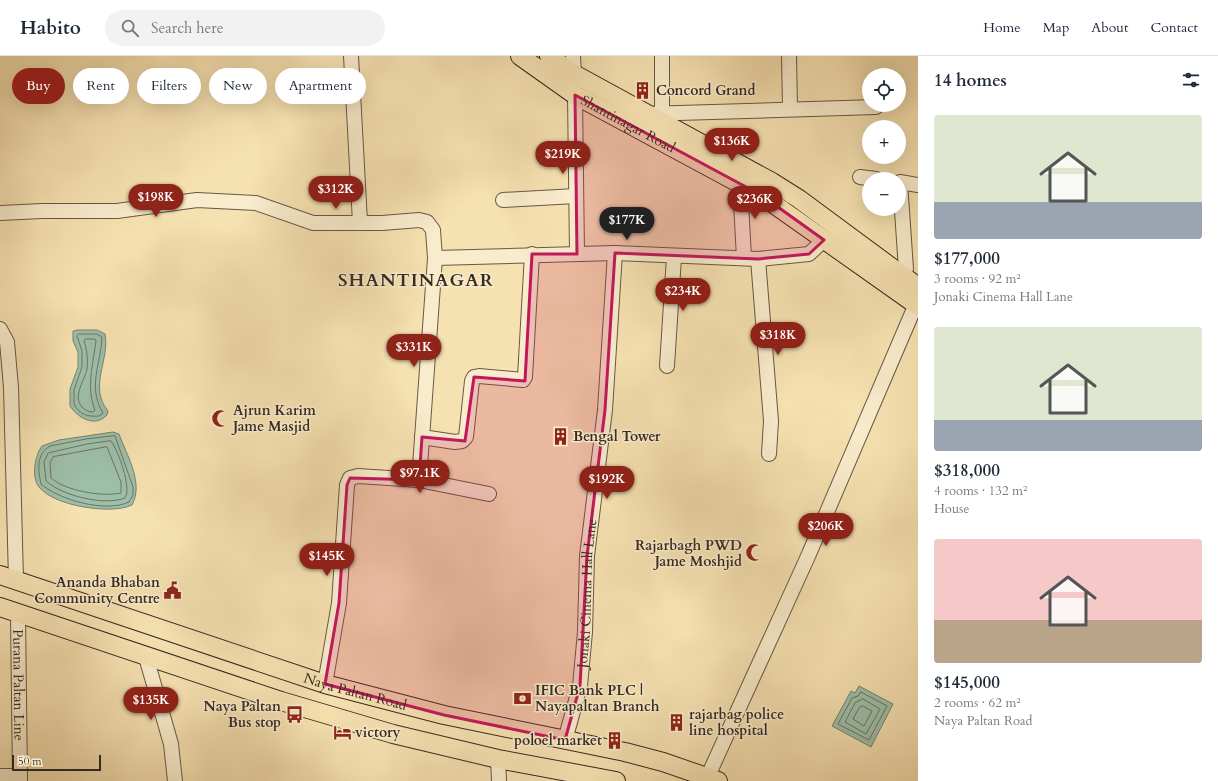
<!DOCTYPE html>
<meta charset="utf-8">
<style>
body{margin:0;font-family:Cardo,serif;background:#f2f2f3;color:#1f2937;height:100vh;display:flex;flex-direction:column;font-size:15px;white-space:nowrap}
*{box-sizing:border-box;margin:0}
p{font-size:13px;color:#747a83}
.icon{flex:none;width:22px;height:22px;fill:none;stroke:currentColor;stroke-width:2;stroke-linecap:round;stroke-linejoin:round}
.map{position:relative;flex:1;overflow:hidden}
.side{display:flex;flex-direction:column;background:#fff;width:300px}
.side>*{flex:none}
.top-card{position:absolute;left:12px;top:12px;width:380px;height:36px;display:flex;gap:8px}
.tools{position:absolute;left:862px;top:12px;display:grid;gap:8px}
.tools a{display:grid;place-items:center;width:44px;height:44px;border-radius:50%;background:#fff;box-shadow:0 4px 16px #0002;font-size:20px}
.scale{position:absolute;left:12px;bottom:10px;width:89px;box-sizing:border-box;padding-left:4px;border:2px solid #372a22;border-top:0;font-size:11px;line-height:14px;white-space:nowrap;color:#372a22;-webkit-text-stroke:3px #f9eccc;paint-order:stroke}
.price{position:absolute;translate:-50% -34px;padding:0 9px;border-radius:14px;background:#8f2418;color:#fff;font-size:13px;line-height:26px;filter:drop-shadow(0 1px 2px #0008)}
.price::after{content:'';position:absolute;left:50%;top:24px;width:12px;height:9px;margin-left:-6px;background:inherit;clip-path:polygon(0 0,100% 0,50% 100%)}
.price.current{background:#222;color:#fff}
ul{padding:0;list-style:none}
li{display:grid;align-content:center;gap:8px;height:212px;padding:0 16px}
li span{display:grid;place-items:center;height:124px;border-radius:4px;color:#555}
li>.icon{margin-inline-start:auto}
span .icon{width:72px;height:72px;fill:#fffc;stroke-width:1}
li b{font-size:17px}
h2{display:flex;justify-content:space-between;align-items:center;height:48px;padding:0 16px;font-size:17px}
.chip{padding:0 14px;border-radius:18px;background:#fff;box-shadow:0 4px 16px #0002;font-size:14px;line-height:36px}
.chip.current{background:#8f2418;color:#fff}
header{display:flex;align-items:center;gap:24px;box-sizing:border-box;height:56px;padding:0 20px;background:#fff;border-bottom:1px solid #e0e1e3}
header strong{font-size:19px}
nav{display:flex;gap:22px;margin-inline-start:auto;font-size:14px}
.search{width:280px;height:36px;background:#f2f2f3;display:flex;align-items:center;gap:10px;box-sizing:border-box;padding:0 14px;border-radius:22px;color:#747a83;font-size:15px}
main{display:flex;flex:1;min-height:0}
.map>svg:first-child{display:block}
.water{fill:#9dbea8;stroke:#748372}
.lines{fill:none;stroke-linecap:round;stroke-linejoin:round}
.shore{stroke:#6a7465;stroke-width:1}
.minor-casing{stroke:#675846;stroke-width:16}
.major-casing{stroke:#372a22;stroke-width:20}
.minor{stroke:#f9eccc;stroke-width:14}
.major{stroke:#f6e1b1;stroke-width:18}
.marked{fill:#c2185b;fill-opacity:0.2;stroke:#c2185b;stroke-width:3;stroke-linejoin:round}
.labels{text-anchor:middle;stroke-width:3;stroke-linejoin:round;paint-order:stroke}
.poi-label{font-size:14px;font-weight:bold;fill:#372a22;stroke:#f9eccc;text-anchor:start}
.street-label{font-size:14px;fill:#372a22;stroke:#f9eccc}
.district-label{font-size:18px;font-weight:bold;letter-spacing:1px;fill:#372a22;stroke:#f9eccc}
</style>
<header>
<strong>Habito</strong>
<div class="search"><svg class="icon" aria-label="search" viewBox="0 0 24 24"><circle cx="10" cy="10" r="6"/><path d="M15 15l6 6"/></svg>Search here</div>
<nav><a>Home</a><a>Map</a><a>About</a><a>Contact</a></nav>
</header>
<main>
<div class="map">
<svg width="918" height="725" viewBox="0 0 918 725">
<rect width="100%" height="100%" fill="#f6e1b1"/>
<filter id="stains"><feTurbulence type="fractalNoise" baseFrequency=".005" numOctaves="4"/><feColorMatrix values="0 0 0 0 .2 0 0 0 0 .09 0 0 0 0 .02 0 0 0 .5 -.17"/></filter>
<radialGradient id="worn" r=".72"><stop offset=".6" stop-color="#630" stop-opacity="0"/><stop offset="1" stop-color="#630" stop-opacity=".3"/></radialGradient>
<path class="water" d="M 77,274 L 97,274 L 105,278 C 110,304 88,331 108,355 L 107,359 C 95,372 78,362 70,350 L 70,333 L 78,311 L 78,296 L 73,285 L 73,275 Z
M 113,376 L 119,378 C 127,400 144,427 132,449 C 111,459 54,450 39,431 C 31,421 35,399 42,390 L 59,384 Z
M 859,630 L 893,648 L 871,691 L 832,670 L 851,635 L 855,637 Z"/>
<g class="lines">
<path class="shore" d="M 79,278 L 97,278 L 102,281 C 101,308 87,331 103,357 L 99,360 C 88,361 80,359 74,348 L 74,334 L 82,311 L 82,295 L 77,280 Z
M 86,283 L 95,283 L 96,285 C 93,308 86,332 95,354 L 93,356 C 88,356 85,354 82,351 C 72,340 85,324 87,313 C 88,304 87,293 84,285 Z
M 115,380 L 133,431 L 133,439 L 129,446 C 106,457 59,444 41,428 C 38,414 36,398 50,390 L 86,383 Z
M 111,385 C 118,394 132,432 125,442 C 104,450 63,440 46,425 L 44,406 L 48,397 L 87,388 Z
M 107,391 L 121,426 L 121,437 C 102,441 66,435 51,422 L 50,407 L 53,401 Z
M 861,636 L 887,650 L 869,684 L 838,668 L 852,642 L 858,640 Z
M 863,643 L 880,653 L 866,678 L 845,666 L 855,647 Z
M 863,650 L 872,655 L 864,670 L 853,663 L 859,652 Z"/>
<defs>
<g id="minor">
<path d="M 351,0 L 360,166"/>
<path d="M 573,0 L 574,18"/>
<path d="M 662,0 L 662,56"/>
<path d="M 789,0 L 790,52"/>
<path d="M 575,39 L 577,198"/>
<path d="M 644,58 L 876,51"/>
<path d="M 860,121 L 876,123"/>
<path d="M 740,128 L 744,202"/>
<path d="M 503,144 L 576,140"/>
<path d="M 0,157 L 42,155 L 117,155 L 197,144 L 256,147 L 313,167 L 382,167 L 419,164 L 427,166 L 433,174 L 435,202 L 419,424"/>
<path d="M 435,202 L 615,197 L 758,203 L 809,198 L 824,184"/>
<path d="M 758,203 L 771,365 L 769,398"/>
<path d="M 901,219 L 906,213 L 900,126 L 918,129"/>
<path d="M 0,273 L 7,286 L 11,331 L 16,524"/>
<path d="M 667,310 L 674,201"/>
<path d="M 422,381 L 455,386 L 462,385 L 466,381 L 472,325 L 474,321 L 479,320 L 523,324 L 525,321 L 532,198"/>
<path id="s1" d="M 18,557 L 20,725"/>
<path d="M 146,601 L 171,688 L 175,725"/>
<path d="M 325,628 L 339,547 L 347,429 L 350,422 L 358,420 L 419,424 L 489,438"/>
<path id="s2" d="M 565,684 L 580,630 L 585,576 L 587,500 L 605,354 L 615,197"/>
<path d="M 498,703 L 499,725"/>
<path d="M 0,720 L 20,720"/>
<path d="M 708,720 L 809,498 L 916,248"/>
</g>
<g id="major">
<path id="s3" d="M 520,0 L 575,39 L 761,139 L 918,250"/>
<path d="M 549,0 L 574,18 L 772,126 L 799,143 L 918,231"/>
<path id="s4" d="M 0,519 L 325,628 L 444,659 L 625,696 L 663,706 L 718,725"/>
<path d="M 0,551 L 281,645 L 393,678 L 498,703 L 616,725"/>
</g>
</defs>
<use href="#minor" class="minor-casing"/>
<use href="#major" class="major-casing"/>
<use href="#minor" class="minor"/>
<use href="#major" class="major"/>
</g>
<path class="marked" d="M 575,39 L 761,139 L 824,184 L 809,198 L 758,203 L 615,197 L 605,354 L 587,500 L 580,630 L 565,684 L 444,659 L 325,628 L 339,547 L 347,429 L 350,422 L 419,424 L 422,381 L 465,385 L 474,321 L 525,325 L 532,198 L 577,198 Z"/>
<defs>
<symbol id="building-bare" viewBox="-9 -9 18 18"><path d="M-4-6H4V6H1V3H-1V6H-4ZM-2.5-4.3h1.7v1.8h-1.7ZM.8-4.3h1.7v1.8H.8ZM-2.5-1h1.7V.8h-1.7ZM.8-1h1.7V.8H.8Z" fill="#8f2418" stroke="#f9eccc" stroke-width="2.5" paint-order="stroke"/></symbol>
<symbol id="mosque-bare" viewBox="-9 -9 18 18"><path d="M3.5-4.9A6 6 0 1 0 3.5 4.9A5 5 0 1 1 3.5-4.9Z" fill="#8f2418" stroke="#f9eccc" stroke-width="2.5" paint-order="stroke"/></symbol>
<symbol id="civic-bare" viewBox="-9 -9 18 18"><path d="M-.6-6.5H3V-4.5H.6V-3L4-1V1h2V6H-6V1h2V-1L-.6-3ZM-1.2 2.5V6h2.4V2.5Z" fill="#8f2418" stroke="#f9eccc" stroke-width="2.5" paint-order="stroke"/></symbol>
<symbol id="bank-bare" viewBox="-9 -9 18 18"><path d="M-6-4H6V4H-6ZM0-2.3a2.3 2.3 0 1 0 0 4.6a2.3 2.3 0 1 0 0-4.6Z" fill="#8f2418" stroke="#f9eccc" stroke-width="2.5" paint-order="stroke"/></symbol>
<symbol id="bus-bare" viewBox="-9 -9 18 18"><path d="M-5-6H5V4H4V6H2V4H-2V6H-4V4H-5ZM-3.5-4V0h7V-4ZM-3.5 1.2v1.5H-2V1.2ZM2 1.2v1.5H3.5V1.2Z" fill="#8f2418" stroke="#f9eccc" stroke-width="2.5" paint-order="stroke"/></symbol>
<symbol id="hotel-bare" viewBox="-9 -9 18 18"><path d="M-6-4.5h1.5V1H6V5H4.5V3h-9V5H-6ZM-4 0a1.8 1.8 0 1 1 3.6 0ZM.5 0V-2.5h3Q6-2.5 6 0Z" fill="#8f2418" stroke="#f9eccc" stroke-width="2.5" paint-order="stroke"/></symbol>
</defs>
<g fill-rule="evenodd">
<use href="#building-bare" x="630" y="22" width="25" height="25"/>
<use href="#mosque-bare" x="208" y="350" width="25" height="25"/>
<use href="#building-bare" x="548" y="368" width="25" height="25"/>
<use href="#mosque-bare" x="742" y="484" width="25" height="25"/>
<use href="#civic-bare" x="160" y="522" width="25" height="25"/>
<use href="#bank-bare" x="510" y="630" width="25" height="25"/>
<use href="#bus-bare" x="282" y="646" width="25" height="25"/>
<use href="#building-bare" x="664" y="654" width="25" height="25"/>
<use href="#hotel-bare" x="330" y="664" width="25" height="25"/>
<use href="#building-bare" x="602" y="672" width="25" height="25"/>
</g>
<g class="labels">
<g class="poi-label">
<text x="656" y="39">Concord Grand</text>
<text x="233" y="359">Ajrun Karim<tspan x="233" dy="16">Jame Masjid</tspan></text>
<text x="573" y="385">Bengal Tower</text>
<text x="742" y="494" text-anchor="end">Rajarbagh PWD<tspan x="742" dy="16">Jame Moshjid</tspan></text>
<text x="160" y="531" text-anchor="end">Ananda Bhaban<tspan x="160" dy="16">Community Centre</tspan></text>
<text x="535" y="639">IFIC Bank PLC |<tspan x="535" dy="16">Nayapaltan Branch</tspan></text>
<text x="281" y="655" text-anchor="end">Naya Paltan<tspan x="281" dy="16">Bus stop</tspan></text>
<text x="689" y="663">rajarbag police<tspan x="689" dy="16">line hospital</tspan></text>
<text x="355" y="681">victory</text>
<text x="602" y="689" text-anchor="end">poloel market</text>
</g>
<g class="street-label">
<text dy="5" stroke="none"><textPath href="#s3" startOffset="128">Shantinagar Road</textPath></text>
<text dy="5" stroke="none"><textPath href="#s2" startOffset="149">Jonaki Cinema Hall Lane</textPath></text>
<text dy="5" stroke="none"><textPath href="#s1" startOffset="72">Purana Paltan Line</textPath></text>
<text dy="5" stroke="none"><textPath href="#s4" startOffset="374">Naya Paltan Road</textPath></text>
</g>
<g class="district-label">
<text x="416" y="230">SHANTINAGAR</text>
</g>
</g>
<rect width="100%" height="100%" filter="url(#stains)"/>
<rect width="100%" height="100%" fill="url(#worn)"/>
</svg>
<div class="tools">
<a><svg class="icon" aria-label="locate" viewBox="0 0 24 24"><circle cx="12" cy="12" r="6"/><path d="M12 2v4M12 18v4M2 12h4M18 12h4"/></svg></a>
<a>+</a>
<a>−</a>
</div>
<div class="scale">50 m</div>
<b class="price" style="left:732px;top:106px">$136K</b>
<b class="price" style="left:563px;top:119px">$219K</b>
<b class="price" style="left:336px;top:154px">$312K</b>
<b class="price" style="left:156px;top:162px">$198K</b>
<b class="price" style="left:755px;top:164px">$236K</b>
<b class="price current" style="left:627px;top:185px">$177K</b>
<b class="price" style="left:683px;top:256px">$234K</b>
<b class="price" style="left:778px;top:300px">$318K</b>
<b class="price" style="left:414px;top:312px">$331K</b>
<b class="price" style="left:420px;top:438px">$97.1K</b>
<b class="price" style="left:607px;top:444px">$192K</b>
<b class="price" style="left:826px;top:491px">$206K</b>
<b class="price" style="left:327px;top:521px">$145K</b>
<b class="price" style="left:151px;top:665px">$135K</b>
<div class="top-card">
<a class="chip current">Buy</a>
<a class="chip">Rent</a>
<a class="chip">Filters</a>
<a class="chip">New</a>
<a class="chip">Apartment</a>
</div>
</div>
<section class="side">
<h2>14 homes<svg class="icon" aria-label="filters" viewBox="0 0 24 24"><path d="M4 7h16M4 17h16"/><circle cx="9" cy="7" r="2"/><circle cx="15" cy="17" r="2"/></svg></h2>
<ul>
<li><span style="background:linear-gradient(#dfe7d0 70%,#9aa5b1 0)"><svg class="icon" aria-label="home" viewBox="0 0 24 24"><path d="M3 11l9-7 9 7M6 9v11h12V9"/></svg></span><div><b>$177,000</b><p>3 rooms · 92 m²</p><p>Jonaki Cinema Hall Lane</p></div></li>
<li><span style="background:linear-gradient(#dfe7d0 75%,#9aa5b1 0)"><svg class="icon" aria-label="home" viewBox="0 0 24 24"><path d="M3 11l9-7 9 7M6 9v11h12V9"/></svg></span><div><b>$318,000</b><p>4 rooms · 132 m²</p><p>House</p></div></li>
<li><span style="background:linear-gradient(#f6c9c9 65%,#b9a48a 0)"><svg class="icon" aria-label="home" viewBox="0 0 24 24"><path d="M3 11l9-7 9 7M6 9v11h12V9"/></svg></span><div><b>$145,000</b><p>2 rooms · 62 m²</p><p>Naya Paltan Road</p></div></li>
</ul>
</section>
</main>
